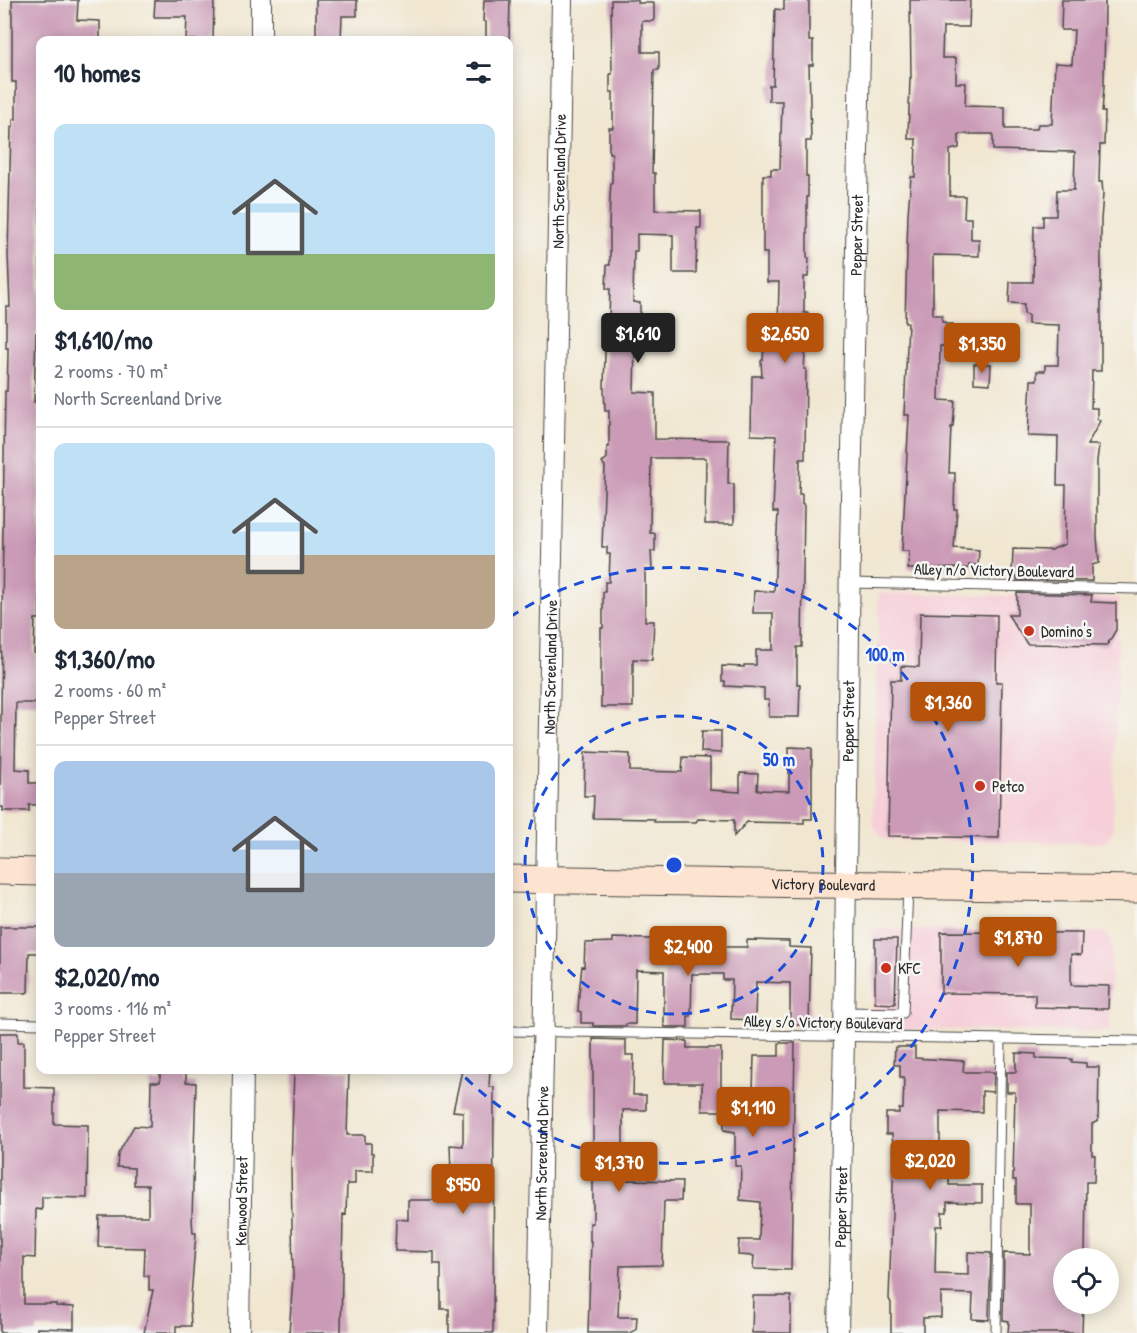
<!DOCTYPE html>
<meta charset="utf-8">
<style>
body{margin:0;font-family:"Patrick Hand",sans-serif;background:#f6f6f7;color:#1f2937;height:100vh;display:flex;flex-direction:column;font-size:22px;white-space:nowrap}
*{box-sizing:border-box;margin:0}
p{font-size:20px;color:#747a83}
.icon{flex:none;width:33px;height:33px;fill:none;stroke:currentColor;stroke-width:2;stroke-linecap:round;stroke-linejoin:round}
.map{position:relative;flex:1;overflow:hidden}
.sheet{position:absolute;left:36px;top:36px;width:477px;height:1038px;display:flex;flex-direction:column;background:#fff;border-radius:12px;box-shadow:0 3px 15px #0003}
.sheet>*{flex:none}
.fabs{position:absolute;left:1053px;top:1248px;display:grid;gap:12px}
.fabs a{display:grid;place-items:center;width:66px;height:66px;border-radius:50%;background:#fff;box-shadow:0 3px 15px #0003;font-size:30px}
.price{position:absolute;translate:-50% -51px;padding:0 14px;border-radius:6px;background:#b45309;color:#fff;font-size:20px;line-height:39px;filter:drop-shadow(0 2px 3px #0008)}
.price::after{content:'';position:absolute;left:50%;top:36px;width:18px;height:14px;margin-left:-9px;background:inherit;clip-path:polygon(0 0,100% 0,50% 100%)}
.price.selected{background:#222;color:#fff}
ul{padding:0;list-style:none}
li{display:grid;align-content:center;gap:12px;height:318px;padding:0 18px}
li+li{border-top:2px solid #e0e1e3}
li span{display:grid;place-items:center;height:186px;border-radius:12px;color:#555}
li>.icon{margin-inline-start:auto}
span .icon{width:108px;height:108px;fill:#fffc;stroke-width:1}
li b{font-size:26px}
h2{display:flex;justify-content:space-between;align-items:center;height:72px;padding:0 18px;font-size:26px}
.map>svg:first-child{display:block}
.built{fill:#f6cfd8}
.building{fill:#ca9ab6}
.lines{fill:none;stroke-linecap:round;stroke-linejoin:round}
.service-casing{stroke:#494744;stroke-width:11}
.minor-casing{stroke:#494744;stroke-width:22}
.secondary-casing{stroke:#494744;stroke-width:29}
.service{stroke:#fff;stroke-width:9}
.minor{stroke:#fff;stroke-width:20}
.secondary{stroke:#fde4d1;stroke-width:27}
.ring{fill:none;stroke:#1d4ed8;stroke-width:3;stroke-dasharray:10 8}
.poi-dot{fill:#c8321e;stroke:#f6f6f2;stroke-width:2}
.labels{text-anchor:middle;stroke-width:5;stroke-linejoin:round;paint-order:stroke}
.street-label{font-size:16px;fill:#2b2b2b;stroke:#f6f6f2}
.poi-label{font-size:16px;fill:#2b2b2b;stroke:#f6f6f2;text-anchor:start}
.centre{fill:#1d4ed8;stroke:#f6f6f2;stroke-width:3}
.ring-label{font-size:18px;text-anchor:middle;font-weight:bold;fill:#1d4ed8;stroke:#f6f6f2;stroke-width:5;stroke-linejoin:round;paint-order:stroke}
</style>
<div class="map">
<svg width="1137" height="1333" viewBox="0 0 1137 1333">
<rect width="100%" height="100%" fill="#f6f6f2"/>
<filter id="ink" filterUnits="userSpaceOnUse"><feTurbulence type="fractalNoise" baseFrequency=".0167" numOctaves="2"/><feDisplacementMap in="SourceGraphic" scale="12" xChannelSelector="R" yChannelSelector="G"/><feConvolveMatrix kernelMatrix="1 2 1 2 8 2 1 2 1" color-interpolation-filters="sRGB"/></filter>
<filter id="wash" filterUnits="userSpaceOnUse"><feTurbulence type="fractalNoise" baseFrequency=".008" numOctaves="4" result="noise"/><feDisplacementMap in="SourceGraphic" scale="24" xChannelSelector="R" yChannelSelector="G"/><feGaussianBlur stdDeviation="1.35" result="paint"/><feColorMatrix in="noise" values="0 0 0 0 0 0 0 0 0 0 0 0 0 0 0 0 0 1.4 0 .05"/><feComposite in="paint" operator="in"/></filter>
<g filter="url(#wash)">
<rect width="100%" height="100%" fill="#f1e7d1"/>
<path class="built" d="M 879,593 L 1119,598 L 1113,831 L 1104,843 L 884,840 L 873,824 Z
M 873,929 L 1105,932 L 1112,942 L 1110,1032 L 872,1029 Z"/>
<g id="blocks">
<path class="building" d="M 12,0 L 78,0 L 77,20 L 100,21 L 100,40 L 40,40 L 40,333 L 36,333 L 34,402 L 40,402 L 40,619 L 35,619 L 34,653 L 37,654 L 37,685 L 40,685 L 40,703 L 16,703 L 15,769 L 29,770 L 29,783 L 40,783 L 40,805 L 29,805 L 29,811 L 3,811 L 3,807 L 0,807 L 3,530 L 5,391 L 7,391 L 8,354 L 8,348 L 6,348 L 6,307 L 10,307 L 8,254 L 11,127 L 13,127 L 13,119 L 16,119 L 16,82 L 12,82 Z
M 155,0 L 214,0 L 213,40 L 186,40 L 187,17 L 154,17 Z
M 316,0 L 357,0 L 357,16 L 342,16 L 341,40 L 316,40 Z
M 484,0 L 510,0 L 509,40 L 486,40 L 486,22 L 483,21 Z
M 611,0 L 638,0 L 638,3 L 654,3 L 654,21 L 642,21 L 642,52 L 659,52 L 659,70 L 654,70 L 652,173 L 655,173 L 655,210 L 701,211 L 701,228 L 697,228 L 696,273 L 673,273 L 673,235 L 637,234 L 637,251 L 634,251 L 633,302 L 640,303 L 640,325 L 656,327 L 656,343 L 635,345 L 634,392 L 655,393 L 655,439 L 729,440 L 728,484 L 734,484 L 734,524 L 705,524 L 706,458 L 651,458 L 650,533 L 655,533 L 655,551 L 651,551 L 652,570 L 645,570 L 645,621 L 654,621 L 652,660 L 633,659 L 633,707 L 601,707 L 601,628 L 603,628 L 603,592 L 605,592 L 605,582 L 609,582 L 610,554 L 607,554 L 607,547 L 602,547 L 605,466 L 602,463 L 607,458 L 607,447 L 609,447 L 609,411 L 605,411 L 604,387 L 606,320 L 609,320 L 610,289 L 606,289 L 607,265 L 610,265 L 610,229 L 609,229 L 610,196 L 611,183 L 612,183 L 612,153 L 609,153 L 609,128 L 613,128 L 613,92 L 610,92 L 610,74 L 612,74 Z
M 784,0 L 809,0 L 809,41 L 813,41 L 813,65 L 809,65 L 811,141 L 806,141 L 806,176 L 808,176 L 808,197 L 807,197 L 807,258 L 809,258 L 808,277 L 804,277 L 804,313 L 808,313 L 804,369 L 806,369 L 805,459 L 800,459 L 799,494 L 802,494 L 802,504 L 804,504 L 802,647 L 797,647 L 797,684 L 800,684 L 799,717 L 769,717 L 769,700 L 764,700 L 764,688 L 725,686 L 725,681 L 722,681 L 722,666 L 744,667 L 744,665 L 756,665 L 756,650 L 773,650 L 773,613 L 753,613 L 754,591 L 774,592 L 778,512 L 773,512 L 776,436 L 751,435 L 752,376 L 762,376 L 761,361 L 763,359 L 764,348 L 774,349 L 775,327 L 778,327 L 779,282 L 767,282 L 767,253 L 763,253 L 763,175 L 771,175 L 771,169 L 780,169 L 782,101 L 769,101 L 769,85 L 773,85 L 775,9 L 784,10 Z
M 910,0 L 970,0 L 969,27 L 943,27 L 942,58 L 956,58 L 956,83 L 966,83 L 965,106 L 1005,107 L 1005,129 L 1037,129 L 1038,124 L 1052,124 L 1055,63 L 1072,64 L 1074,30 L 1061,30 L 1062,0 L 1105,0 L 1104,86 L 1102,112 L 1105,112 L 1104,145 L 1100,145 L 1099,182 L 1102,182 L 1103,194 L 1101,220 L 1101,371 L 1092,371 L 1091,408 L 1097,408 L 1097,419 L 1100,421 L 1087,445 L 1099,445 L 1097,461 L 1097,537 L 1099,563 L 1092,565 L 1092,581 L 1017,580 L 1017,577 L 1012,577 L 1013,549 L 1051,550 L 1065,544 L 1066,485 L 1057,485 L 1058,437 L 1028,436 L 1031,380 L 1037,380 L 1037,371 L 1045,371 L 1045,365 L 1058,365 L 1059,325 L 1028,324 L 1028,315 L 1024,314 L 1024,304 L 1009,303 L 1010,282 L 1033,282 L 1034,226 L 1043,226 L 1043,216 L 1056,216 L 1057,190 L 1074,190 L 1075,152 L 993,150 L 993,134 L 959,134 L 959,148 L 950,150 L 950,196 L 965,196 L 964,218 L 971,218 L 971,239 L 979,239 L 979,256 L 933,255 L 933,315 L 942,315 L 942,322 L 945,322 L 945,324 L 953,324 L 952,346 L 940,346 L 939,400 L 955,401 L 953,427 L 951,427 L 949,473 L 955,473 L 954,509 L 957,509 L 954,548 L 979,550 L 978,565 L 969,565 L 969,568 L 908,569 L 909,551 L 902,551 L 909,415 L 904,415 L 908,323 L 905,323 L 908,214 L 911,177 L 915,177 L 916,139 L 908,139 L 910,78 L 911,78 Z
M 974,364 L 991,364 L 990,384 L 974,383 Z
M 1017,593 L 1092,595 L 1091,602 L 1116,603 L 1116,630 L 1107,645 L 1027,644 L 1008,615 L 1017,615 Z
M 920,613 L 997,615 L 996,682 L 1002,682 L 999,838 L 888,836 L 891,680 L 901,680 L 901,666 L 919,667 Z
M 702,731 L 721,731 L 721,753 L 701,752 Z
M 789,747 L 812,748 L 812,819 L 804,819 L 804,823 L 747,822 L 734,836 L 734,820 L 698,819 L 696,822 L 654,822 L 654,819 L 593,818 L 594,796 L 584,796 L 585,752 L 630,754 L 630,771 L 682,772 L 683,757 L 710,758 L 710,790 L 740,792 L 740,773 L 758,774 L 757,790 L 789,791 Z
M 0,927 L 40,927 L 40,953 L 29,953 L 28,992 L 26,993 L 0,993 Z
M 941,932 L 1082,933 L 1081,955 L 1071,954 L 1071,985 L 1109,986 L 1108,1009 L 1035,1007 L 1035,994 L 941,993 Z
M 613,938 L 716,941 L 716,947 L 747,947 L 747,940 L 789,941 L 789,947 L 811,948 L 809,1025 L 790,1025 L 790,983 L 756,982 L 755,1020 L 731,1019 L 732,980 L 723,980 L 723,974 L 692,974 L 691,1016 L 688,1016 L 688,1027 L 665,1027 L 664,1024 L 664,971 L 636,970 L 635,1024 L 626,1024 L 626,1026 L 593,1026 L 593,1023 L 581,1023 L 581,1012 L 578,1011 L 579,994 L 582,966 L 584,967 L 585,943 L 613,942 Z
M 875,939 L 897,939 L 895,1004 L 875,1003 Z
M 0,1033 L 18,1033 L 18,1042 L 24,1042 L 24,1087 L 54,1088 L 54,1124 L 88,1125 L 87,1198 L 42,1197 L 42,1210 L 36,1209 L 35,1258 L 24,1257 L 24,1304 L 56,1304 L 56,1306 L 74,1307 L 74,1329 L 37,1328 L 37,1333 L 0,1333 Z
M 593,1039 L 626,1040 L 626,1055 L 634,1055 L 633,1095 L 646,1095 L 646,1110 L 623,1110 L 623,1180 L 682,1181 L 681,1201 L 664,1201 L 662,1265 L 620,1266 L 618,1317 L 637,1317 L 636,1330 L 629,1333 L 588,1333 L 591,1241 L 590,1241 L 590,1223 L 593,1223 Z
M 665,1040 L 687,1041 L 687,1048 L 721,1048 L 721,1092 L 753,1093 L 754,1056 L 779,1056 L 779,1043 L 795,1043 L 791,1270 L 753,1269 L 754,1256 L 738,1255 L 739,1240 L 759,1240 L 760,1202 L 740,1200 L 741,1166 L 735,1166 L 735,1132 L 724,1130 L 724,1111 L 702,1111 L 702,1083 L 664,1083 Z
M 895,1047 L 915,1047 L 915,1058 L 964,1061 L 963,1072 L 994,1072 L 993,1092 L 982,1091 L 982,1112 L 940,1111 L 940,1144 L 949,1144 L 949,1185 L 982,1185 L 982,1203 L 947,1202 L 947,1212 L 942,1212 L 942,1226 L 936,1226 L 935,1274 L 968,1275 L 968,1252 L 991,1253 L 989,1320 L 972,1319 L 973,1294 L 941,1293 L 941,1317 L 923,1318 L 923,1333 L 891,1333 L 891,1303 L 889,1299 L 894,1156 L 892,1134 L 886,1134 L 886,1113 L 899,1113 L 899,1109 L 903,1109 L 904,1077 L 900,1077 L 900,1065 L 894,1065 Z
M 1016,1053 L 1036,1054 L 1036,1058 L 1072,1059 L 1072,1062 L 1086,1063 L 1086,1067 L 1099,1067 L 1098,1121 L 1092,1124 L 1092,1155 L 1095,1155 L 1094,1182 L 1086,1182 L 1085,1258 L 1064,1258 L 1064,1304 L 1083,1304 L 1082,1333 L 1008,1333 L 1009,1321 L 1003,1320 L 1004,1253 L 1030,1254 L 1030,1204 L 1016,1204 L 1016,1180 L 1013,1180 L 1015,1092 L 1007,1092 L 1007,1072 L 1016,1072 Z
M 160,1070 L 186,1070 L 186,1082 L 196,1083 L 192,1219 L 193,1233 L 196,1233 L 190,1309 L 191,1326 L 176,1326 L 176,1333 L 144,1333 L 153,1290 L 149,1290 L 149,1276 L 144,1276 L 145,1248 L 98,1247 L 99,1216 L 148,1216 L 148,1185 L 134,1185 L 134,1168 L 117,1167 L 118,1154 L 134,1126 L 150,1127 L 151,1082 L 160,1082 Z
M 294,1070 L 349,1070 L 347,1135 L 365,1135 L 365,1143 L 371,1143 L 371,1153 L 373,1153 L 373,1171 L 355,1171 L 355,1184 L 347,1184 L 346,1215 L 343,1214 L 341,1333 L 289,1333 L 293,1278 L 291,1167 Z
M 462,1070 L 490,1070 L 489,1087 L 494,1087 L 493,1333 L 449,1333 L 449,1309 L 441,1309 L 441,1264 L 434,1264 L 434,1252 L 395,1251 L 396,1219 L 408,1220 L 408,1200 L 452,1200 L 450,1145 L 463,1146 L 463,1112 L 453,1111 Z
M 753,1296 L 791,1296 L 791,1333 L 752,1333 Z"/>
</g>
</g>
<g filter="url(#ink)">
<use href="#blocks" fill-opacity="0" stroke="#494744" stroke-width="1.5"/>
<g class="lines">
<defs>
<path id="service" d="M 850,583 L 1137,589
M 845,1012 L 903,1013 L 908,888
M 0,1023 L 40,1024
M 508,1031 L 1137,1041
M 996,1333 L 1001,1040"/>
<g id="minor">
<path d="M 261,40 L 261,0"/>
<path id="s1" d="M 239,1333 L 243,1070"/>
<path id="s2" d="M 538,1333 L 562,0"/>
<path id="s3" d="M 838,1333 L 844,1037 L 850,550 L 861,0"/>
</g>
<g id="secondary">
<path d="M 0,871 L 40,872"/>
<path id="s4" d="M 508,879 L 1137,889"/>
</g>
</defs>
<use href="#service" class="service-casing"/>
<use href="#minor" class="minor-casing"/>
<use href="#secondary" class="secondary-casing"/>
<use href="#service" class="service"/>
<use href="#minor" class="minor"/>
<use href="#secondary" class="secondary"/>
</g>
</g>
<g class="ring">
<circle cx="674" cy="865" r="149"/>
<path d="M510 617A298 298 0 1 1 458 1070"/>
</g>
<g class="poi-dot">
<circle cx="1029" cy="631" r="6"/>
<circle cx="980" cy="786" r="6"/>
<circle cx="886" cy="968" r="6"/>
</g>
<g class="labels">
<g class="street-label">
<text dy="6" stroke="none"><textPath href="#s2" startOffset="1152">North Screenland Drive</textPath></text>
<text dy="6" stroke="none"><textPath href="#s3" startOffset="1098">Pepper Street</textPath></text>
<text transform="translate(994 570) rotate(1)" y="6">Alley n/o Victory Boulevard</text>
<text dy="6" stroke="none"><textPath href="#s2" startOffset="666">North Screenland Drive</textPath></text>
<text dy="6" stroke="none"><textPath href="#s3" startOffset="612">Pepper Street</textPath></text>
<text dy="6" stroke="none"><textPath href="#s4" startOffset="315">Victory Boulevard</textPath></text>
<text transform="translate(823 1022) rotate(1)" y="6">Alley s/o Victory Boulevard</text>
<text dy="6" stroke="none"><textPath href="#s2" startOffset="180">North Screenland Drive</textPath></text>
<text dy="6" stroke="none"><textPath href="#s1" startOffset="132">Kenwood Street</textPath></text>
<text dy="6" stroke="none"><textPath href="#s3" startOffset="126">Pepper Street</textPath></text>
</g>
<g class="poi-label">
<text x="1041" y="637">Domino's</text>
<text x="992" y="792">Petco</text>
<text x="898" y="974">KFC</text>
</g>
</g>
<circle cx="674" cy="865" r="9" class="centre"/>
<g class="ring-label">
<text x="885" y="661">100 m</text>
<text x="779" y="766">50 m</text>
</g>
</svg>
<div class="fabs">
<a><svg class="icon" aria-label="locate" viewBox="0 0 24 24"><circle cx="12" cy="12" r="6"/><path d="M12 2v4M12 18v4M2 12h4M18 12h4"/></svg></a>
</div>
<b class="price selected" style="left:638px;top:364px">$1,610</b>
<b class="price" style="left:785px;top:364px">$2,650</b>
<b class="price" style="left:982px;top:374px">$1,350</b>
<b class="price" style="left:948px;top:733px">$1,360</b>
<b class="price" style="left:1018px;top:968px">$1,870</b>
<b class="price" style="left:688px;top:977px">$2,400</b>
<b class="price" style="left:753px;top:1138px">$1,110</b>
<b class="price" style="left:930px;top:1191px">$2,020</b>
<b class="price" style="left:619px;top:1193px">$1,370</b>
<b class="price" style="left:463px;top:1215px">$950</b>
<section class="sheet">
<h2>10 homes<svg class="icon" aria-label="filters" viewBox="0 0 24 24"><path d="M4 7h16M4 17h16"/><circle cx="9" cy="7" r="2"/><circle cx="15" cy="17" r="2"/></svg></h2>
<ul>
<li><span style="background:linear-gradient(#bfe0f5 70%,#8fb573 0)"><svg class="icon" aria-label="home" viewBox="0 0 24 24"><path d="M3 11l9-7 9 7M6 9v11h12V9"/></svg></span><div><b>$1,610/mo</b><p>2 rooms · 70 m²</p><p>North Screenland Drive</p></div></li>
<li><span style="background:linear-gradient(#bfe0f5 60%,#b9a48a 0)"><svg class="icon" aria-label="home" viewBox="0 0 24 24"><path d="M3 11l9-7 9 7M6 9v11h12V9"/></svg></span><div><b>$1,360/mo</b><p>2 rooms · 60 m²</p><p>Pepper Street</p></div></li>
<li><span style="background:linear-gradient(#a9c7e8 60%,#9aa5b1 0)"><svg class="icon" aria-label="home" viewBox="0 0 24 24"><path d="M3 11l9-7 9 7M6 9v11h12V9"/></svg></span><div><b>$2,020/mo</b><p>3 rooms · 116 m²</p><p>Pepper Street</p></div></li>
</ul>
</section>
</div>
